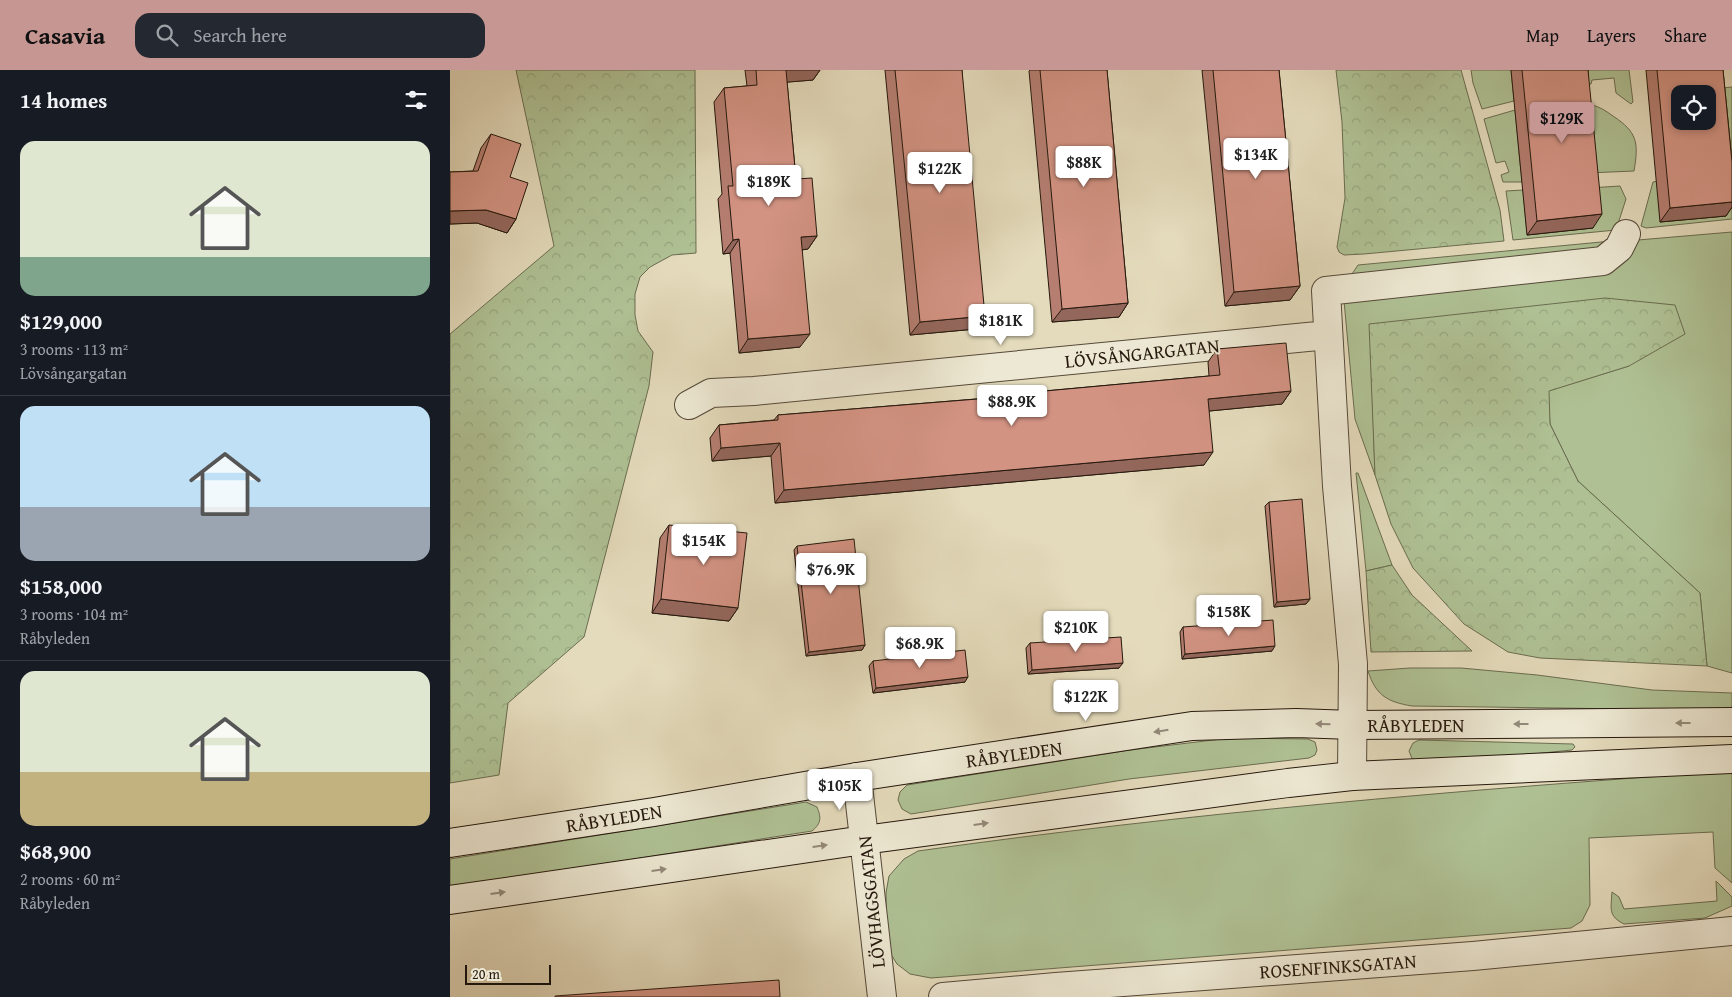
<!DOCTYPE html>
<meta charset="utf-8">
<style>
body{margin:0;font-family:"Gentium Book Plus",serif;background:#242831;color:#f1f3f6;height:100vh;display:flex;flex-direction:column;font-size:19px;white-space:nowrap}
*{box-sizing:border-box;margin:0}
p{font-size:16px;color:#9ea1a6}
.icon{flex:none;width:28px;height:28px;fill:none;stroke:currentColor;stroke-width:2;stroke-linecap:round;stroke-linejoin:round}
.map{position:relative;flex:1;overflow:hidden}
.drawer{display:flex;flex-direction:column;background:#171b24;width:450px}
.drawer>*{flex:none}
.controls{position:absolute;left:1221px;top:15px;display:grid;gap:10px}
.controls a{display:grid;place-items:center;width:45px;height:45px;border-radius:10px;background:#171b24;box-shadow:0 2px 8px #0003;font-size:25px}
.scale{position:absolute;left:15px;bottom:12px;width:86px;box-sizing:border-box;padding-left:5px;border:2px solid #25180d;border-top:0;font-size:14px;line-height:18px;white-space:nowrap;color:#25180d;-webkit-text-stroke:4px #ede8d3;paint-order:stroke}
.price{position:absolute;translate:-50% -42px;padding:0 11px;border-radius:5px;background:#fff;color:#222;font-size:16px;line-height:32px;filter:drop-shadow(0 1px 2px #0008)}
.price::after{content:'';position:absolute;left:50%;top:30px;width:15px;height:11px;margin-left:-8px;background:inherit;clip-path:polygon(0 0,100% 0,50% 100%)}
.price.on{background:#c59692;color:#111}
ul{padding:0;list-style:none}
li{display:grid;align-content:center;gap:10px;height:265px;padding:0 20px}
li+li{border-top:1px solid #363941}
li span{display:grid;place-items:center;height:155px;border-radius:15px;color:#555}
li>.icon{margin-inline-start:auto}
span .icon{width:90px;height:90px;fill:#fffc;stroke-width:1}
li b{font-size:21px}
h2{display:flex;justify-content:space-between;align-items:center;height:60px;padding:0 20px;font-size:21px}
header{display:flex;align-items:center;gap:30px;box-sizing:border-box;height:70px;padding:0 25px;background:#c59692;color:#111}
header strong{font-size:24px}
nav{display:flex;gap:28px;margin-inline-start:auto;font-size:18px}
.search{width:350px;height:45px;background:#242831;display:flex;align-items:center;gap:12px;box-sizing:border-box;padding:0 18px;border-radius:15px;color:#9ea1a6;font-size:19px}
main{display:flex;flex:1;min-height:0}
.map>svg:first-child{display:block}
.green{fill:#afc194;stroke:#6a6c50}
.forest{fill:url(#forest-crowns);stroke:#6a6c50}
.lines{fill:none;stroke-linecap:round;stroke-linejoin:round}
.street-casing{stroke:#554939;stroke-width:30}
.secondary-casing{stroke:#25180d;stroke-width:30}
.street{stroke:#ede8d3;stroke-width:28}
.secondary{stroke:#ede8d3;stroke-width:28}
.wall{fill:#b57e71;stroke:#25180d}
.shaded-wall{fill:#94675c;stroke:#25180d}
.building{fill:#d39383;stroke:#25180d;fill-rule:evenodd}
.oneway{fill:#938a7a}
.labels{text-anchor:middle;stroke-width:4;stroke-linejoin:round;paint-order:stroke}
.street-label{font-size:19px;fill:#25180d;stroke:#ede8d3}
</style>
<header>
<strong>Casavia</strong>
<div class="search"><svg class="icon" aria-label="search" viewBox="0 0 24 24"><circle cx="10" cy="10" r="6"/><path d="M15 15l6 6"/></svg>Search here</div>
<nav><a>Map</a><a>Layers</a><a>Share</a></nav>
</header>
<main>
<section class="drawer">
<h2>14 homes<svg class="icon" aria-label="filters" viewBox="0 0 24 24"><path d="M4 7h16M4 17h16"/><circle cx="9" cy="7" r="2"/><circle cx="15" cy="17" r="2"/></svg></h2>
<ul>
<li><span style="background:linear-gradient(#dfe7d0 75%,#7fa58c 0)"><svg class="icon" aria-label="home" viewBox="0 0 24 24"><path d="M3 11l9-7 9 7M6 9v11h12V9"/></svg></span><div><b>$129,000</b><p>3 rooms · 113 m²</p><p>Lövsångargatan</p></div></li>
<li><span style="background:linear-gradient(#bfe0f5 65%,#9aa5b1 0)"><svg class="icon" aria-label="home" viewBox="0 0 24 24"><path d="M3 11l9-7 9 7M6 9v11h12V9"/></svg></span><div><b>$158,000</b><p>3 rooms · 104 m²</p><p>Råbyleden</p></div></li>
<li><span style="background:linear-gradient(#dfe7d0 65%,#c2b280 0)"><svg class="icon" aria-label="home" viewBox="0 0 24 24"><path d="M3 11l9-7 9 7M6 9v11h12V9"/></svg></span><div><b>$68,900</b><p>2 rooms · 60 m²</p><p>Råbyleden</p></div></li>
</ul>
</section>
<div class="map">
<svg width="1282" height="927" viewBox="0 0 1282 927">
<defs>
<pattern id="forest-crowns" width="20" height="18" patternUnits="userSpaceOnUse" patternTransform="scale(1.25)"><rect width="20" height="18" fill="#afc194"/><path d="M2 6a3 3 0 1 1 6 0M12 15a3 3 0 1 1 6 0" fill="none" stroke="#96a57e"/></pattern>
</defs>
<rect width="100%" height="100%" fill="#e4dbbc"/>
<filter id="stains"><feTurbulence type="fractalNoise" baseFrequency=".004" numOctaves="4"/><feColorMatrix values="0 0 0 0 .2 0 0 0 0 .09 0 0 0 0 .02 0 0 0 .5 -.17"/></filter>
<radialGradient id="worn" r=".72"><stop offset=".6" stop-color="#630" stop-opacity="0"/><stop offset="1" stop-color="#630" stop-opacity=".3"/></radialGradient>
<path class="green" d="M 1021,0 L 1061,0 L 1064,31 L 1032,39 L 1023,13 Z
M 1127,0 L 1179,0 L 1183,32 L 1181,34 L 1166,23 L 1164,8 L 1142,10 L 1141,14 L 1129,15 Z
M 1282,17 L 1282,89 L 1271,90 L 1264,19 Z
M 1142,35 C 1150,37 1156,41 1163,46 C 1187,62 1189,72 1184,101 L 1137,103 L 1131,36 Z
M 1065,40 L 1072,112 L 1053,112 L 1051,105 L 1059,102 L 1055,91 L 1046,93 L 1034,49 Z
M 1282,98 L 1282,149 L 1196,158 L 1191,156 L 1203,112 Z
M 1170,116 L 1176,129 L 1166,160 L 1063,170 L 1056,121 L 1073,120 L 1077,164 L 1139,118 Z
M 1282,162 L 1282,603 L 1257,596 L 1250,523 L 1128,411 L 1100,354 L 1098,321 L 1179,296 L 920,254 L 925,405 L 905,349 L 894,231 L 1188,170 Z
M 1162,171 L 1148,181 L 906,205 L 902,204 L 908,195 Z
M 906,403 L 908,403 L 942,495 L 916,501 Z
M 960,598 L 1011,598 L 1087,605 L 1202,620 L 1282,623 L 1282,637 L 1275,639 L 1181,639 L 962,636 C 938,632 926,626 918,601 Z
M 780,668 L 858,669 L 865,672 L 867,680 L 865,685 L 859,688 L 679,709 L 461,744 L 452,739 L 448,730 L 450,722 L 457,715 L 680,680 Z
M 969,670 L 1123,674 L 1125,677 L 1122,680 L 973,695 L 963,691 L 959,681 L 963,673 Z
M 1282,701 L 1282,813 L 1265,798 L 1263,762 L 1139,768 L 1140,835 L 1132,851 L 1121,858 L 481,908 L 460,904 L 447,894 L 437,878 L 436,823 L 439,806 L 454,789 L 468,781 C 738,743 1010,720 1282,701 Z
M 356,732 L 367,737 C 371,747 372,753 362,761 L 0,818 L 0,789 Z
M 1266,811 L 1282,827 L 1282,836 L 1255,848 L 1174,854 C 1158,846 1161,839 1162,822 L 1169,827 L 1174,839 L 1267,831 Z"/>
<path class="forest" d="M 66,0 L 245,0 L 246,183 L 222,185 L 200,197 L 190,207 L 185,224 L 185,245 L 188,261 L 203,282 L 199,316 L 134,567 L 58,633 L 49,705 L 0,713 L 0,264 L 104,176 Z
M 886,0 L 1011,0 L 1050,140 L 1054,171 L 914,184 L 894,185 L 889,182 L 887,177 L 895,128 L 892,52 Z
M 1155,228 L 1225,235 L 1235,264 L 1179,296 L 1099,321 L 1100,354 L 1128,411 L 1250,523 L 1257,596 L 1090,588 L 1058,582 L 1014,554 L 963,498 L 941,454 L 925,405 L 919,254 Z
M 942,495 L 962,525 L 1022,581 L 921,582 L 916,501 Z"/>
<g class="lines">
<defs>
<path id="street" d="M 239,335 L 261,323 L 304,321 L 878,265
M 902,706 L 903,594 L 887,416 L 876,221 L 1153,191 L 1169,178 L 1176,164
M 407,707 L 432,927
M 493,927 L 606,917 L 1023,886 L 1282,861"/>
<path id="secondary" d="M 0,773 L 204,742 L 407,707 L 742,656 L 846,653 L 903,655 L 1282,652
M 0,830 L 414,770 L 838,713 L 902,706 L 1282,689"/>
</defs>
<use href="#street" class="street-casing"/>
<use href="#secondary" class="secondary-casing"/>
<use href="#street" class="street"/>
<use href="#secondary" class="secondary"/>
</g>
<path class="wall" d="M 295,0 L 370,0 L 363,10 L 337,12 L 346,109 L 367,166 L 358,179 L 352,180 L 350,277 L 289,283 L 280,183 L 273,184 L 268,129 L 272,124 L 264,32 L 274,18 L 297,16 Z
M 435,0 L 512,0 L 526,259 L 460,265 Z
M 580,0 L 657,0 L 678,233 L 669,247 L 602,252 L 579,1 Z
M 752,0 L 829,0 L 850,216 L 840,230 L 775,236 Z
M 1061,0 L 1138,0 L 1143,158 L 1077,165 Z
M 1196,0 L 1273,0 L 1282,92 L 1282,137 L 1276,146 L 1210,152 Z
M 41,64 L 60,107 L 66,149 L 57,163 L 27,153 L 0,154 L 0,102 L 23,101 L 31,78 Z
M 767,279 L 841,321 L 832,334 L 759,341 L 754,395 L 325,433 L 321,386 L 262,391 L 260,368 L 269,355 L 324,350 L 328,345 L 538,328 L 540,326 L 759,306 L 758,292 Z
M 819,432 L 860,529 L 856,534 L 824,537 L 815,436 Z
M 219,455 L 288,538 L 279,551 L 202,543 L 210,468 Z
M 347,476 L 415,575 L 412,580 L 356,586 L 344,480 Z
M 733,557 L 822,581 L 732,589 L 730,562 Z
M 580,573 L 669,598 L 578,604 L 576,578 Z
M 423,591 L 515,612 L 423,623 L 419,596 Z"/>
<path class="shaded-wall" d="M 336,0 L 370,0 L 363,10 L 327,13 Z
M 1282,132 L 1282,137 L 1276,146 L 1210,152 L 1220,138 Z
M 36,140 L 66,149 L 57,163 L 27,153 L 0,154 L 0,141 Z
M 1152,144 L 1143,158 L 1077,165 L 1087,151 Z
M 367,166 L 358,179 L 341,181 L 351,167 Z
M 289,169 L 280,183 L 273,184 L 283,170 Z
M 850,216 L 840,230 L 775,236 L 784,222 Z
M 678,233 L 669,247 L 602,252 L 612,239 Z
M 535,246 L 526,259 L 460,265 L 470,252 Z
M 360,264 L 350,277 L 289,283 L 298,269 Z
M 841,321 L 832,334 L 749,342 L 758,329 Z
M 330,373 L 321,386 L 262,391 L 271,378 Z
M 763,382 L 754,395 L 325,433 L 334,420 Z
M 211,529 L 288,538 L 279,551 L 202,543 Z
M 860,529 L 856,534 L 824,537 L 827,532 Z
M 415,575 L 412,580 L 356,586 L 359,582 Z
M 825,576 L 822,581 L 732,589 L 735,584 Z
M 673,593 L 669,598 L 578,604 L 582,600 Z
M 518,607 L 515,612 L 423,623 L 426,618 Z"/>
<path class="building" d="M 306,0 L 336,0 L 346,109 L 362,108 L 367,166 L 351,167 L 360,264 L 298,269 L 289,169 L 283,170 L 278,116 L 283,116 L 274,18 L 307,15 Z
M 445,0 L 512,0 L 535,246 L 470,252 Z
M 590,0 L 657,0 L 678,233 L 612,239 Z
M 763,0 L 829,0 L 850,216 L 784,222 Z
M 1072,0 L 1138,0 L 1152,144 L 1087,151 Z
M 1207,0 L 1273,0 L 1282,92 L 1282,132 L 1220,138 ZM 1230,24 L 1258,24 L 1258,51 L 1230,51 Z
M 41,64 L 71,74 L 60,107 L 78,113 L 66,149 L 36,140 L 0,141 L 0,102 L 28,101 Z
M 836,273 L 841,321 L 758,329 L 763,382 L 334,420 L 330,373 L 271,378 L 269,355 L 328,350 L 328,345 L 540,328 L 540,326 L 770,305 L 767,279 Z
M 852,429 L 860,529 L 827,532 L 819,432 Z
M 219,455 L 297,463 L 288,538 L 211,529 Z
M 404,469 L 415,575 L 359,582 L 347,476 Z
M 823,550 L 825,576 L 735,584 L 733,557 Z
M 671,567 L 673,593 L 582,600 L 580,573 Z
M 515,580 L 518,607 L 426,618 L 423,591 Z
M 329,910 L 330,927 L 105,927 L 105,926 Z"/>
<defs><path id="oneway-solid" d="M-6-.8H1V-3.2L6.5 0L1 3.2V.8H-6Z" transform="scale(1.25)"/></defs>
<g class="oneway">
<use href="#oneway-solid" transform="translate(1233 653) rotate(180)"/>
<use href="#oneway-solid" transform="translate(873 654) rotate(-178)"/>
<use href="#oneway-solid" transform="translate(1071 654) rotate(180)"/>
<use href="#oneway-solid" transform="translate(711 661) rotate(171)"/>
<use href="#oneway-solid" transform="translate(531 754) rotate(-8)"/>
<use href="#oneway-solid" transform="translate(370 776) rotate(-8)"/>
<use href="#oneway-solid" transform="translate(209 800) rotate(-8)"/>
<use href="#oneway-solid" transform="translate(48 823) rotate(-8)"/>
</g>
<g class="labels">
<g class="street-label">
<text transform="translate(692 283) rotate(-6)" y="7">LÖVSÅNGARGATAN</text>
<text x="966" y="662">RÅBYLEDEN</text>
<text transform="translate(564 684) rotate(-8)" y="7">RÅBYLEDEN</text>
<text transform="translate(164 748) rotate(-9)" y="7">RÅBYLEDEN</text>
<text transform="translate(421 832) rotate(-96)" y="7">LÖVHAGSGATAN</text>
<text transform="translate(888 896) rotate(-4)" y="7">ROSENFINKSGATAN</text>
</g>
</g>
<rect width="100%" height="100%" filter="url(#stains)"/>
<rect width="100%" height="100%" fill="url(#worn)"/>
</svg>
<div class="controls">
<a><svg class="icon" aria-label="locate" viewBox="0 0 24 24"><circle cx="12" cy="12" r="6"/><path d="M12 2v4M12 18v4M2 12h4M18 12h4"/></svg></a>
</div>
<div class="scale">20 m</div>
<b class="price on" style="left:1112px;top:74px">$129K</b>
<b class="price" style="left:806px;top:110px">$134K</b>
<b class="price" style="left:634px;top:118px">$88K</b>
<b class="price" style="left:490px;top:124px">$122K</b>
<b class="price" style="left:319px;top:137px">$189K</b>
<b class="price" style="left:551px;top:276px">$181K</b>
<b class="price" style="left:562px;top:357px">$88.9K</b>
<b class="price" style="left:254px;top:496px">$154K</b>
<b class="price" style="left:381px;top:525px">$76.9K</b>
<b class="price" style="left:779px;top:567px">$158K</b>
<b class="price" style="left:626px;top:583px">$210K</b>
<b class="price" style="left:470px;top:599px">$68.9K</b>
<b class="price" style="left:636px;top:652px">$122K</b>
<b class="price" style="left:390px;top:741px">$105K</b>
</div>
</main>
